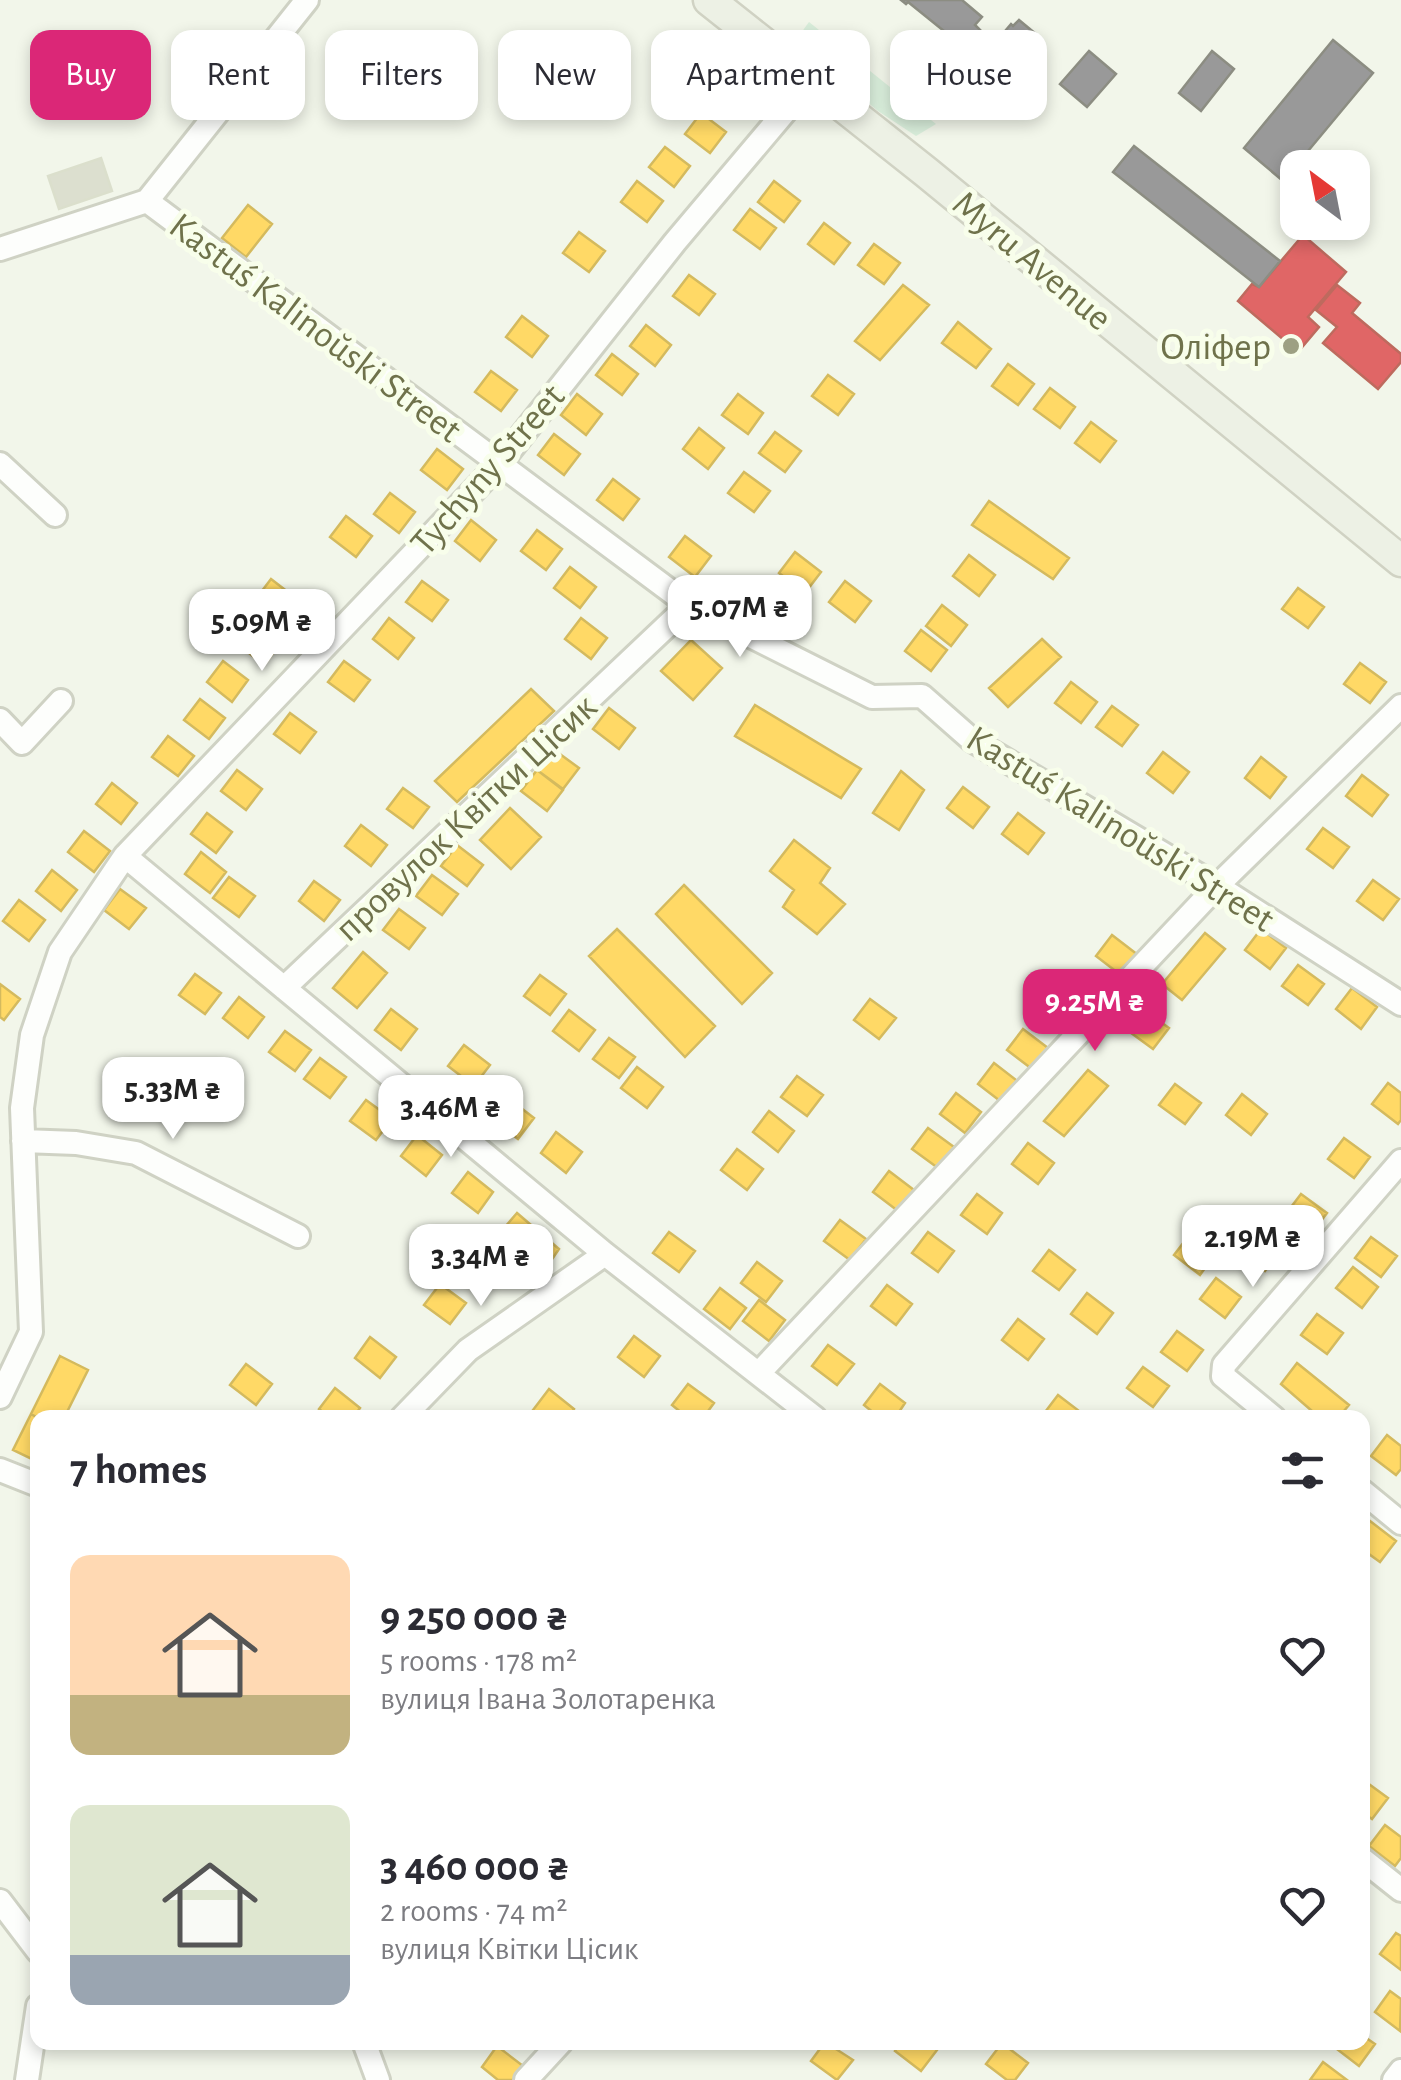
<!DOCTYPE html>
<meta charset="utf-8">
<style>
body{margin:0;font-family:"Alegreya Sans",sans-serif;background:#f7f7f7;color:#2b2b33;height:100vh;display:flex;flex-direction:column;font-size:38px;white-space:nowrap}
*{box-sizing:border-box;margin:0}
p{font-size:32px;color:#7c7c81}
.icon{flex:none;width:55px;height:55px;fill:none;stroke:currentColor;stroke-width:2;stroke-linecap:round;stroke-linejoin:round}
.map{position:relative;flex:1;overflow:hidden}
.drawer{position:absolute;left:30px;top:1410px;width:1340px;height:640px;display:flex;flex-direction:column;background:#fff;border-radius:20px;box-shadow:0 5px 15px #0003}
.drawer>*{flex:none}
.banner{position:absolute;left:30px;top:30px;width:1342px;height:90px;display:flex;gap:20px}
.needle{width:65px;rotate:328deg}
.tools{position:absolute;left:1280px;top:150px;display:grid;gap:20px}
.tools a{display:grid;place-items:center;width:90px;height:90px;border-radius:20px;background:#fff;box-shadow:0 5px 15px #0003;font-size:50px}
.price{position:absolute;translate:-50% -85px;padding:0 22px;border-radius:20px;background:#fff;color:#222;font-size:32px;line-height:65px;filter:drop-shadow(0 2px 5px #0008)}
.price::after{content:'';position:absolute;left:50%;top:60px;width:30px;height:22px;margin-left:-15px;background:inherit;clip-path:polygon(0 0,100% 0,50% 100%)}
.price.current{background:#db2777;color:#fff}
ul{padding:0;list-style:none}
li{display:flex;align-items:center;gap:30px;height:250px;padding:0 40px}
li span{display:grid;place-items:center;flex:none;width:280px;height:200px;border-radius:20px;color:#555}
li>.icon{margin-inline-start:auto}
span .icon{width:120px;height:120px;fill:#fffc;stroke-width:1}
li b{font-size:42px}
h2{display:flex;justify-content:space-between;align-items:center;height:120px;padding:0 40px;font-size:42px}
.tag{padding:0 35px;border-radius:20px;background:#fff;box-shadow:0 5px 15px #0003;font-size:35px;line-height:90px}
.tag.current{background:#db2777;color:#fff}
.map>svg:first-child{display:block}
.green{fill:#d9eedb}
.homes{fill:#ffd966;stroke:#d4ba5e;stroke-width:2.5}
.shops{fill:#e06666;stroke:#be6a5e;stroke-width:2.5}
.industry{fill:#999;stroke:#8c8d82;stroke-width:2.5}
.building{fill:#dcdfcf;stroke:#dbdfcc;stroke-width:2.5}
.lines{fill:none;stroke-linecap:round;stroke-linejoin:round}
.minor-casing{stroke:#cfd2c4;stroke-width:28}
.major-casing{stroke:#d0d2c3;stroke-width:35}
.minor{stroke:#fdfefc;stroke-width:22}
.major{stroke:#edf1e5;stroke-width:30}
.poi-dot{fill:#9da083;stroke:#f8feeb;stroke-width:4}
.labels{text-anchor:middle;stroke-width:10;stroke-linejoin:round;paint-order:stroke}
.street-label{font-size:38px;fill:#6f724b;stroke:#f8feeb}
.poi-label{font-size:38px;fill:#6f724b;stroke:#f8feeb;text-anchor:end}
</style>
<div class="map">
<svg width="1401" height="2080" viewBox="0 0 1401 2080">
<rect width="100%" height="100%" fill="#f2f6ea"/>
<path class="green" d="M 809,22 L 936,124 L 916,136 L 878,111 L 806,51 L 801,33 Z"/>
<path class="homes" d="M 701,113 L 726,132 L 710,153 L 685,134 Z
M 665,147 L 690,166 L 674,187 L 649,167 Z
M 637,181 L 663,201 L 647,222 L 621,202 Z
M 774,181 L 800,201 L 784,222 L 758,202 Z
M 248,205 L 272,224 L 246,257 L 222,238 Z
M 750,209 L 776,228 L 760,249 L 734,230 Z
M 824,223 L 850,243 L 834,264 L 808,244 Z
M 579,232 L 605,251 L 589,272 L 563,253 Z
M 874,244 L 900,263 L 884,284 L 858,265 Z
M 689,275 L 715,294 L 699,315 L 673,296 Z
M 903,285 L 929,305 L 880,360 L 855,341 Z
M 522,316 L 548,336 L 532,357 L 506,337 Z
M 958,322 L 991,349 L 976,368 L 942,343 Z
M 646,325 L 671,345 L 655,366 L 630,346 Z
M 612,354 L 638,374 L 622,395 L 596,375 Z
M 1008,364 L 1034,384 L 1018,405 L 992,386 Z
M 491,371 L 517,390 L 501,411 L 475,392 Z
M 828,375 L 854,394 L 838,415 L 812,396 Z
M 1050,388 L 1075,407 L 1060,428 L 1034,409 Z
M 577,394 L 602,414 L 586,435 L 561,415 Z
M 738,394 L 763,413 L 748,434 L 722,415 Z
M 1091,422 L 1116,441 L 1100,462 L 1075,443 Z
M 699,428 L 724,448 L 708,469 L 683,449 Z
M 775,432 L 801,451 L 785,472 L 759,453 Z
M 554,434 L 580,454 L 564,475 L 538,455 Z
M 437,449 L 463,469 L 447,490 L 421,470 Z
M 744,472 L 770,491 L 754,512 L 728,493 Z
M 613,479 L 639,499 L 623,520 L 597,500 Z
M 390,493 L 415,512 L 399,533 L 374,514 Z
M 989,501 L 1069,558 L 1053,579 L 972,525 Z
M 346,516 L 372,536 L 356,557 L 330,537 Z
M 471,520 L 496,540 L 480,561 L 455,541 Z
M 537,530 L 562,549 L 546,570 L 521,551 Z
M 685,536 L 711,556 L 695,577 L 669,557 Z
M 795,552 L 821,572 L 805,593 L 779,573 Z
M 969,555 L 995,575 L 979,596 L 953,576 Z
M 570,567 L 596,587 L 580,608 L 554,588 Z
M 271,579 L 297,599 L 281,620 L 255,600 Z
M 422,581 L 448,600 L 432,621 L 406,602 Z
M 845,581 L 871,601 L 855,622 L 829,602 Z
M 1298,588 L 1324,607 L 1308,628 L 1282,609 Z
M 942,605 L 967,625 L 951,646 L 926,626 Z
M 389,618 L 414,638 L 398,659 L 373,639 Z
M 581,618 L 607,638 L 591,659 L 565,639 Z
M 255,624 L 280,644 L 264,665 L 239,645 Z
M 921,630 L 947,650 L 931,671 L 905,651 Z
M 1042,639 L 1061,657 L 1008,707 L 989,688 Z
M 691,640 L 722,668 L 693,700 L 661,671 Z
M 223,661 L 248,680 L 232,702 L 207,682 Z
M 344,661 L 370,680 L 354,701 L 328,682 Z
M 1360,663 L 1386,682 L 1370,703 L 1344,684 Z
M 1071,682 L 1097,702 L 1081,723 L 1055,703 Z
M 531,689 L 554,711 L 457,802 L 435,781 Z
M 200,699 L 225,718 L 209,739 L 184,720 Z
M 755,705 L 861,769 L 841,798 L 735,736 Z
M 1112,706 L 1138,725 L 1122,746 L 1096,727 Z
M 609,708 L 635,728 L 619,749 L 593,729 Z
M 290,713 L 316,732 L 300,753 L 274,734 Z
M 168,736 L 194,756 L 178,776 L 152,757 Z
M 553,749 L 579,768 L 563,789 L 537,770 Z
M 1163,752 L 1189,772 L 1173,793 L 1147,773 Z
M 1261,757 L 1286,777 L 1270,798 L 1245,778 Z
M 237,770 L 262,789 L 246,810 L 221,791 Z
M 537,770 L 563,790 L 547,811 L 521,791 Z
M 901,771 L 924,790 L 899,830 L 873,813 Z
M 1362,775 L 1388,795 L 1372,816 L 1346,796 Z
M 112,783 L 137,803 L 121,824 L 96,804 Z
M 963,787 L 989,807 L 973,828 L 947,808 Z
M 403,788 L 429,807 L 413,828 L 387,809 Z
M 510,808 L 541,837 L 511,869 L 480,840 Z
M 207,813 L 232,832 L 216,853 L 191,834 Z
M 1018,813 L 1044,833 L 1028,854 L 1002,834 Z
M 361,825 L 387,845 L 371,866 L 345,846 Z
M 1323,828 L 1349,847 L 1333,868 L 1307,849 Z
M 84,831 L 110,851 L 94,872 L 68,852 Z
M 794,840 L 830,868 L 820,883 L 845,904 L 817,934 L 783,907 L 794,890 L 770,871 Z
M 457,845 L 483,865 L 467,886 L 441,866 Z
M 201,852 L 226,872 L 210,893 L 185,874 Z
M 52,870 L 77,890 L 61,911 L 36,891 Z
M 432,875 L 458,894 L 442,915 L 416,896 Z
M 229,877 L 255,896 L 239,917 L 213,898 Z
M 1373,880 L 1399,899 L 1383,920 L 1357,901 Z
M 314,881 L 340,900 L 324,921 L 299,901 Z
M 684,885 L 772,973 L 742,1004 L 656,914 Z
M 120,889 L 146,908 L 129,929 L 104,910 Z
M 19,900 L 45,920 L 29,941 L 3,921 Z
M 399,909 L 425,928 L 409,949 L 383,930 Z
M 617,929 L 715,1026 L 685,1057 L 589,956 Z
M 1261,929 L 1286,948 L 1270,969 L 1245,950 Z
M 1205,933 L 1225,949 L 1182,1000 L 1162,984 Z
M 1112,935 L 1138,955 L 1122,976 L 1096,956 Z
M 363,952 L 387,973 L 357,1008 L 333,988 Z
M 1298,965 L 1324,984 L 1308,1005 L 1282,986 Z
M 195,974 L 221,993 L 205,1014 L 179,995 Z
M 1063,974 L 1089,993 L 1073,1014 L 1047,995 Z
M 540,975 L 566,994 L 550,1015 L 524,996 Z
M 0,984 L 20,999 L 4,1020 L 0,1017 Z
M 1352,988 L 1377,1007 L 1361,1029 L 1336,1009 Z
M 239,997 L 264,1017 L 248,1038 L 223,1018 Z
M 870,999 L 896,1018 L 879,1039 L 854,1020 Z
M 391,1009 L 417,1029 L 401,1050 L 375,1030 Z
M 1143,1009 L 1169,1028 L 1153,1049 L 1127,1030 Z
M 569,1010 L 595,1030 L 579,1051 L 553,1031 Z
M 1023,1029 L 1048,1048 L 1032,1069 L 1007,1050 Z
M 285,1031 L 311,1050 L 295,1071 L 269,1052 Z
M 609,1038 L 635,1057 L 619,1078 L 593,1059 Z
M 464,1045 L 490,1065 L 474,1086 L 448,1066 Z
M 320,1058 L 346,1077 L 330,1098 L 304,1079 Z
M 994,1063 L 1020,1083 L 1004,1104 L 978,1084 Z
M 637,1067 L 663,1087 L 647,1108 L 621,1088 Z
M 1088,1070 L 1108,1086 L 1064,1136 L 1044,1121 Z
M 797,1076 L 823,1095 L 807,1116 L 781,1097 Z
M 1388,1083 L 1401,1093 L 1401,1120 L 1398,1124 L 1372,1104 Z
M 1175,1084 L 1201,1103 L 1185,1124 L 1159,1105 Z
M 956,1093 L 981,1112 L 965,1133 L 940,1114 Z
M 1242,1094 L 1267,1114 L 1251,1135 L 1226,1115 Z
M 508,1098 L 534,1118 L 518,1139 L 492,1119 Z
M 366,1100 L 392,1119 L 376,1140 L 350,1121 Z
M 769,1111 L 794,1131 L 778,1152 L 753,1132 Z
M 928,1128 L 954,1147 L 938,1168 L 912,1149 Z
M 556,1132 L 582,1152 L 566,1173 L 541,1153 Z
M 417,1135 L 442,1155 L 426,1176 L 401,1156 Z
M 1344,1138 L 1370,1157 L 1354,1178 L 1328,1159 Z
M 1028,1143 L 1054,1163 L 1038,1184 L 1012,1164 Z
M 737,1149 L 763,1169 L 747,1190 L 721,1170 Z
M 889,1171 L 914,1190 L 898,1211 L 873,1192 Z
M 468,1172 L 493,1192 L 478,1213 L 452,1193 Z
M 977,1194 L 1002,1213 L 987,1234 L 961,1215 Z
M 1301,1194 L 1327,1213 L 1311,1234 L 1285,1215 Z
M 517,1213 L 559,1249 L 544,1271 L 498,1235 Z
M 840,1220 L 866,1239 L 850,1260 L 824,1241 Z
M 1256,1230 L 1281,1250 L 1265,1271 L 1240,1251 Z
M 669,1232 L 695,1251 L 679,1272 L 653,1253 Z
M 928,1232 L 954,1251 L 938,1272 L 912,1253 Z
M 1190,1234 L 1215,1254 L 1200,1275 L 1174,1255 Z
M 1371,1237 L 1397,1256 L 1381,1277 L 1355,1258 Z
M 1049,1250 L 1075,1270 L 1059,1290 L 1033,1271 Z
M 757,1262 L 782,1281 L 766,1302 L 741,1283 Z
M 1353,1267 L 1378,1287 L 1362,1308 L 1336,1288 Z
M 1216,1278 L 1241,1297 L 1225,1318 L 1200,1299 Z
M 440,1284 L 466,1303 L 450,1324 L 424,1305 Z
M 887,1285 L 912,1304 L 896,1325 L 871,1306 Z
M 720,1288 L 746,1308 L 730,1329 L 704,1309 Z
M 1087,1293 L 1113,1313 L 1097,1334 L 1071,1314 Z
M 759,1300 L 785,1320 L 769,1341 L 743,1321 Z
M 1317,1314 L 1343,1333 L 1327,1354 L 1301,1335 Z
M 1018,1319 L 1044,1339 L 1028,1360 L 1002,1340 Z
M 1177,1331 L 1203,1350 L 1187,1371 L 1161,1352 Z
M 634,1336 L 660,1356 L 644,1377 L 618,1357 Z
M 370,1337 L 396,1357 L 380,1378 L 355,1358 Z
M 828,1345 L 854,1364 L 837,1385 L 812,1366 Z
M 60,1356 L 88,1370 L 64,1418 L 38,1418 L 31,1414 Z
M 1297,1363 L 1349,1405 L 1338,1418 L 1320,1418 L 1281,1384 Z
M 246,1364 L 272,1384 L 256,1405 L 230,1385 Z
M 1143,1367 L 1169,1386 L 1153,1407 L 1127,1388 Z
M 688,1384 L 714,1403 L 703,1418 L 688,1418 L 672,1405 Z
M 880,1384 L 905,1403 L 895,1418 L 880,1418 L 864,1405 Z
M 335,1388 L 360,1408 L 353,1418 L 330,1418 L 319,1409 Z
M 549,1389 L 574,1409 L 568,1418 L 542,1418 L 533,1410 Z
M 1058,1395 L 1083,1414 L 1081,1418 L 1042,1416 Z
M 31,1414 L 38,1418 L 38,1462 L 13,1450 Z
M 1387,1435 L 1401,1446 L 1401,1469 L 1396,1475 L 1371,1456 Z
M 1370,1521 L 1396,1541 L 1380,1562 L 1362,1549 L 1362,1531 Z
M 1362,1779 L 1388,1798 L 1372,1819 L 1362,1812 Z
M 1385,1825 L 1401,1837 L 1401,1858 L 1395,1866 L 1369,1846 Z
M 1396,1933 L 1401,1936 L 1401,1970 L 1380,1954 Z
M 1390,1991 L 1401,1999 L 1400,2031 L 1375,2012 Z
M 1362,2035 L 1375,2044 L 1359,2066 L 1333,2046 L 1336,2042 L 1362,2042 Z
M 825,2042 L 853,2060 L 837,2080 L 811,2061 Z
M 901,2042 L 927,2042 L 937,2050 L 921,2071 L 895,2051 Z
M 1002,2043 L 1028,2063 L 1015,2080 L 1007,2080 L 986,2064 Z
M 497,2046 L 523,2066 L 513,2080 L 498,2080 L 482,2067 Z
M 1323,2062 L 1347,2080 L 1310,2080 Z"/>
<path class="shops" d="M 1303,235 L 1346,272 L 1308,317 L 1319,327 L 1298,352 L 1238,301 L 1252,284 L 1259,287 Z
M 1337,285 L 1360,303 L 1352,313 L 1401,354 L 1401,362 L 1378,389 L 1323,343 L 1337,327 L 1316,310 Z"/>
<path class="industry" d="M 901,0 L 962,0 L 982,17 L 975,25 L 994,44 L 1011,24 L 1013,26 L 1019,20 L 1037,35 L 1014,61 L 1002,50 L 999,54 L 1006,60 L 996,71 L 983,59 L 976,67 L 961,54 L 965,48 L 908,2 L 906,4 Z
M 1333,40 L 1373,73 L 1283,181 L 1244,148 Z
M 1089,51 L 1116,74 L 1087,107 L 1060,84 Z
M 1212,51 L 1234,69 L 1201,111 L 1179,93 Z
M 1134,146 L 1280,261 L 1259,287 L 1113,172 Z"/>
<path class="building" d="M 101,158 L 112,191 L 59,209 L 48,176 Z"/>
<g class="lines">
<defs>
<path id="minor" d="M 147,201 L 689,605 L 872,697 L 922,696 L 972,740 L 1217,886 L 1401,1004
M 0,249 L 147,201 L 307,0
M 0,464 L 55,515
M 0,720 L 22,743 L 61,701
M 125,856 L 605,1254 L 815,1418
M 284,988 L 689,605
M 23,1141 L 76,1143 L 136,1153 L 298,1236
M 759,1373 L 1217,886 L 1401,706
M 0,1397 L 31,1332 L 22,1108 L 32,1035 L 60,952 L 125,856 L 500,463 L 675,242 L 810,82
M 402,1418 L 468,1350 L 605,1254
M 1274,1418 L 1223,1376 L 1224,1365 L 1401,1161
M 0,1470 L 38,1485
M 1362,1491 L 1401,1523
M 1362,1859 L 1401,1890
M 0,1901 L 38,1951
M 364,2042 L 378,2080
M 27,2080 L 38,2006
M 526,2080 L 561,2042
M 1394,2080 L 1401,2071"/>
<path id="major" d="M 709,0 L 926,172 L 1401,561"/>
</defs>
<use href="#minor" class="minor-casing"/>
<use href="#major" class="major-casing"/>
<use href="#minor" class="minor"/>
<use href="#major" class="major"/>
</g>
<circle class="poi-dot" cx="1291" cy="346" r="10"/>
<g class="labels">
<g class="street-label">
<text transform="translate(1033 260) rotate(40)" y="13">Myru Avenue</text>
<text transform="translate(316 327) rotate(37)" y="13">Kastuś Kalinoŭski Street</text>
<text transform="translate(487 469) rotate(-49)" y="13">Tychyny Street</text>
<text transform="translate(465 817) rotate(-43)" y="13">провулок Квітки Цісик</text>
<text transform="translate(1121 828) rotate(32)" y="13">Kastuś Kalinoŭski Street</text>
</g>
<g class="poi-label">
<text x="1271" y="359">Оліфер</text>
</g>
</g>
</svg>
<div class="tools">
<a><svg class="needle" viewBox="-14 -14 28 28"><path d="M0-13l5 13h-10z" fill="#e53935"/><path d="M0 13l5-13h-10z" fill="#7c7c81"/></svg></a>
</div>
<b class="price" style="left:740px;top:660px">5.07M ₴</b>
<b class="price" style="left:262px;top:674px">5.09M ₴</b>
<b class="price current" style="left:1095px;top:1054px">9.25M ₴</b>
<b class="price" style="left:173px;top:1142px">5.33M ₴</b>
<b class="price" style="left:451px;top:1160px">3.46M ₴</b>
<b class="price" style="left:1253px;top:1290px">2.19M ₴</b>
<b class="price" style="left:481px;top:1309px">3.34M ₴</b>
<div class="banner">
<a class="tag current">Buy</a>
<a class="tag">Rent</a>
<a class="tag">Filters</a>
<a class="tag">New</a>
<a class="tag">Apartment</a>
<a class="tag">House</a>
</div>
<section class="drawer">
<h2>7 homes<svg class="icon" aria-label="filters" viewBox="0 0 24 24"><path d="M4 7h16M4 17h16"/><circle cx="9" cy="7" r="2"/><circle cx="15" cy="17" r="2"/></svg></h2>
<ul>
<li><span style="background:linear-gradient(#ffd9b3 70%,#c2b280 0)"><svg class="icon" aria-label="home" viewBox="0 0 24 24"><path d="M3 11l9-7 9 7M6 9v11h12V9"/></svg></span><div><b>9 250 000 ₴</b><p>5 rooms · 178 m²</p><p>вулиця Івана Золотаренка</p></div><svg class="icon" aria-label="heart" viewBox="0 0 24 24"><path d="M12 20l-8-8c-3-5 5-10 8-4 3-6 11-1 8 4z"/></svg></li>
<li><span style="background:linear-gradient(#dfe7d0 75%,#9aa5b1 0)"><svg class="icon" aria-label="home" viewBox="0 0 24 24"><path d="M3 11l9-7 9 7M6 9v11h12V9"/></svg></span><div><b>3 460 000 ₴</b><p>2 rooms · 74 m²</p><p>вулиця Квітки Цісик</p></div><svg class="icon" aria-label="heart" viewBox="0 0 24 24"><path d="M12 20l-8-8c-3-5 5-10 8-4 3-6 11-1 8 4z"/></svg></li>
</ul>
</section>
</div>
